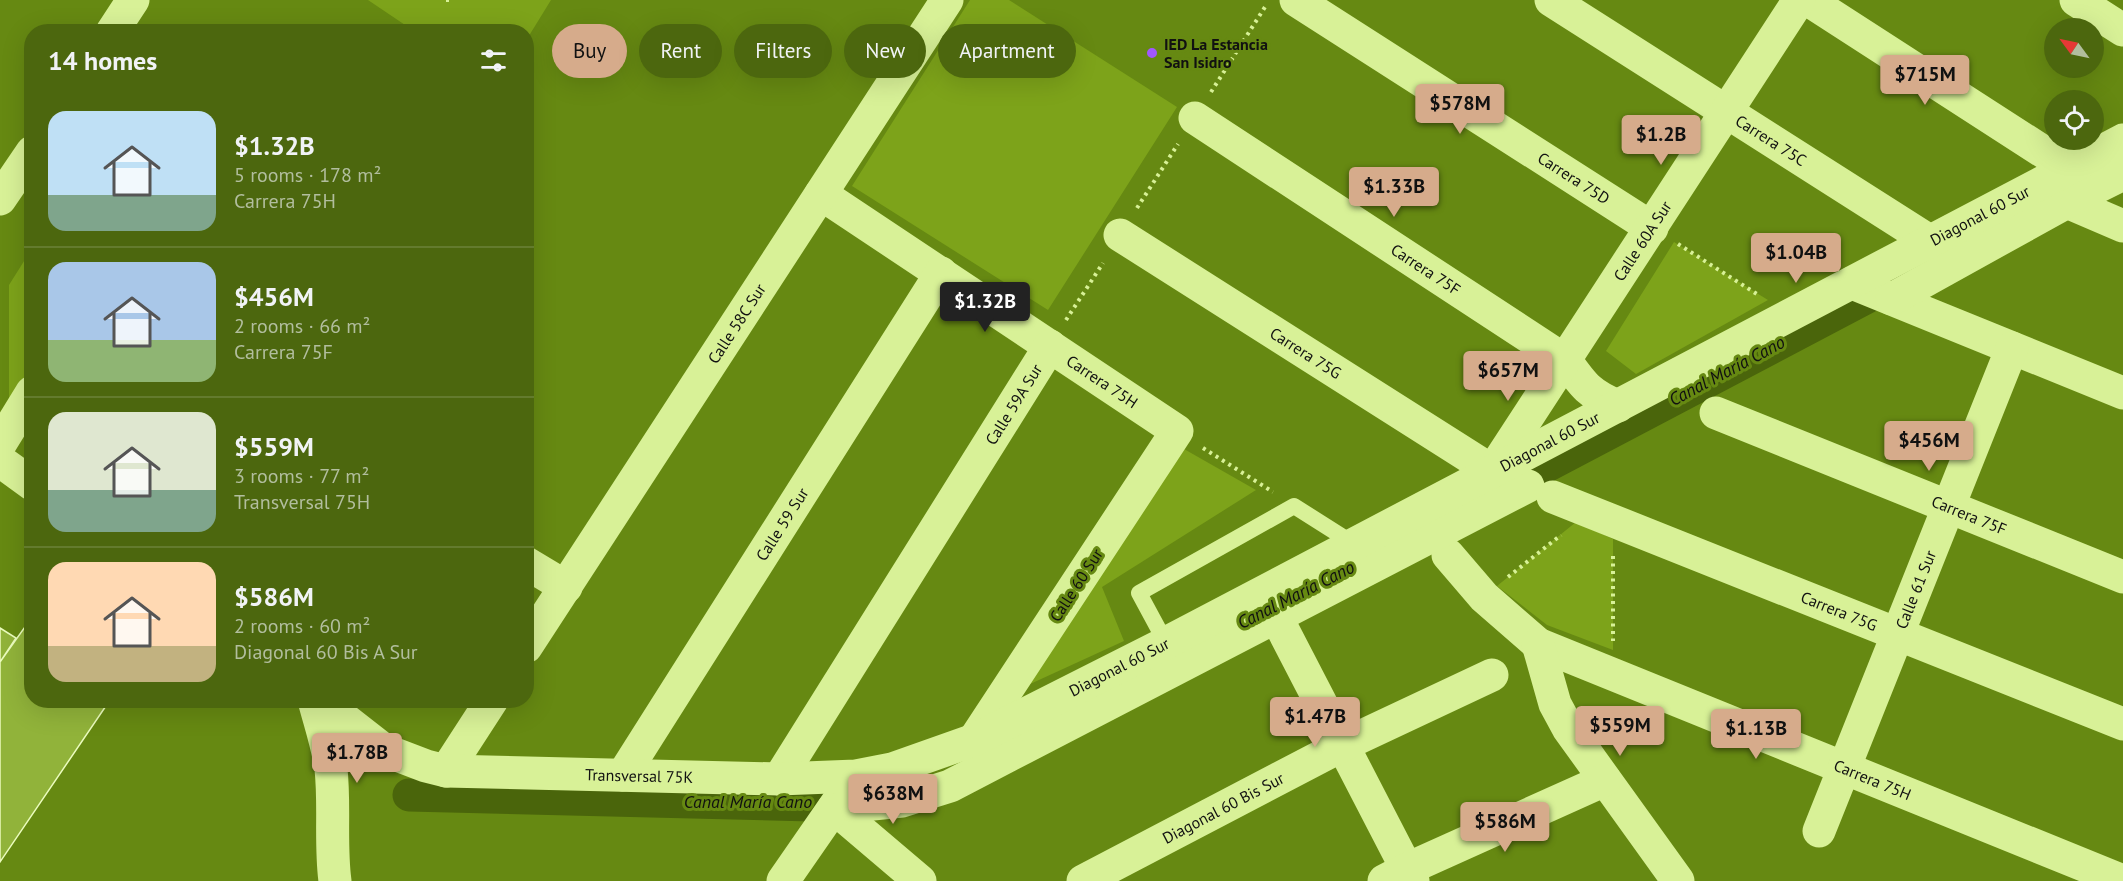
<!DOCTYPE html>
<meta charset="utf-8">
<style>
body{margin:0;font-family:"PT Sans",sans-serif;background:#536d17;color:#f1f3f6;height:100vh;display:flex;flex-direction:column;font-size:22px;white-space:nowrap}
*{box-sizing:border-box;margin:0}
p{font-size:20px;color:#b2be9e}
.icon{flex:none;width:33px;height:33px;fill:none;stroke:currentColor;stroke-width:2;stroke-linecap:round;stroke-linejoin:round}
.map{position:relative;flex:1;overflow:hidden}
.panel{position:absolute;left:24px;top:24px;width:510px;height:684px;display:flex;flex-direction:column;background:#4c670e;border-radius:24px;box-shadow:0 6px 24px #0002}
.panel>*{flex:none}
.banner{position:absolute;left:552px;top:24px;width:570px;height:54px;display:flex;gap:12px}
.needle{width:39px;rotate:303deg}
.controls{position:absolute;left:2044px;top:18px;display:grid;gap:12px}
.controls a{display:grid;place-items:center;width:60px;height:60px;border-radius:50%;background:#4c670e;box-shadow:0 6px 24px #0002;font-size:30px}
.price{position:absolute;translate:-50% -51px;padding:0 14px;border-radius:6px;background:#d6ab8b;color:#111;font-size:20px;line-height:39px;filter:drop-shadow(0 2px 3px #0008)}
.price::after{content:'';position:absolute;left:50%;top:36px;width:18px;height:14px;margin-left:-9px;background:inherit;clip-path:polygon(0 0,100% 0,50% 100%)}
.price.active{background:#222;color:#fff}
ul{padding:0;list-style:none}
li{display:flex;align-items:center;gap:18px;height:150px;padding:0 24px}
li+li{border-top:2px solid #637b2e}
li span{display:grid;place-items:center;flex:none;width:168px;height:120px;border-radius:18px;color:#555}
li>.icon{margin-inline-start:auto}
span .icon{width:72px;height:72px;fill:#fffc;stroke-width:1}
li b{font-size:26px}
h2{display:flex;justify-content:space-between;align-items:center;height:72px;padding:0 24px;font-size:26px}
.pill{padding:0 21px;border-radius:27px;background:#4c670e;box-shadow:0 6px 24px #0002;font-size:21px;line-height:54px}
.pill.active{background:#d6ab8b;color:#111}
.map>svg:first-child{display:block}
.green{fill:#7da31a}
.lines{fill:none;stroke-linecap:round;stroke-linejoin:round}
.canal{stroke:#4a650b;stroke-width:33}
.building{fill:#91b33a;stroke:#ebfcbe;stroke-width:1.5}
.path{stroke:#d8f197;stroke-width:4;stroke-dasharray:3 4.5;stroke-linecap:butt}
.service{stroke:#d8f197;stroke-width:16}
.minor{stroke:#d8f197;stroke-width:33}
.tertiary{stroke:#d8f197;stroke-width:33}
.poi-dot{fill:#a157ff;stroke:#668912;stroke-width:2}
.labels{text-anchor:middle;stroke-width:6;stroke-linejoin:round;paint-order:stroke}
.poi-label{font-size:16px;font-weight:bold;fill:#111;stroke:#668912;text-anchor:start}
.street-label{font-size:16px;fill:#111;stroke:#668912}
.water-label{font-size:18px;font-style:italic;fill:#111;stroke:#668912}
</style>
<div class="map">
<svg width="2123" height="881" viewBox="0 0 2123 881">
<rect width="100%" height="100%" fill="#668912"/>
<path class="green" d="M 368,0 L 551,0 L 527,39 L 526,32 L 414,31 Z
M 970,0 L 1009,0 L 1177,107 L 1048,310 L 852,186 Z
M 1674,242 L 1768,300 L 1636,374 L 1606,351 Z
M 31,250 L 31,379 L 9,415 L 9,285 Z
M 1177,445 L 1256,490 L 1102,587 L 1124,641 L 1015,691 Z
M 1576,522 L 1613,539 L 1613,650 L 1547,625 L 1497,586 Z"/>
<g class="lines">
<path class="canal" d="M 1495,493 L 1896,282
M 409,795 L 812,805 L 860,794"/>
</g>
<path class="building" d="M 32,617 L 32,700 L 110,700 L 0,862 L 0,662 Z
M 0,628 L 16,638 L 0,662 Z"/>
<g class="lines">
<path class="path" d="M 446,0 L 449,0
M 1211,92 L 1265,7
M 1137,208 L 1178,144
M 1678,244 L 1760,296
M 1066,320 L 1103,263
M 1203,448 L 1273,492
M 1613,556 L 1613,641
M 1508,577 L 1561,535"/>
<path class="service" d="M 1166,643 L 1139,593 L 1294,506 L 1354,544"/>
<g class="minor">
<path id="s1" d="M 1296,0 L 1652,228"/>
<path id="s2" d="M 1551,0 L 1931,242"/>
<path d="M 1808,0 L 2070,169"/>
<path d="M 2076,0 L 2123,30"/>
<path id="s3" d="M 1195,118 L 1566,361"/>
<path id="s4" d="M 821,194 L 1177,431 L 974,740"/>
<path d="M 2067,202 L 2123,226"/>
<path id="s5" d="M 1120,235 L 1492,471"/>
<path d="M 1852,283 L 2123,393"/>
<path d="M 1892,299 L 2067,202 L 2123,174"/>
<path id="s6" d="M 1716,413 L 2123,577"/>
<path d="M 0,444 L 32,392"/>
<path id="s7" d="M 1553,497 L 2123,724"/>
<path id="s8" d="M 1448,555 L 1484,597 L 1538,644 L 2123,881"/>
<path d="M 526,563 L 566,587"/>
<path d="M 1267,599 L 1413,881"/>
<path d="M 1538,644 L 1555,704 L 1568,728 L 1678,881"/>
<path id="s9" d="M 526,647 L 947,0"/>
<path d="M 446,771 L 492,700"/>
<path id="s10" d="M 623,775 L 941,273"/>
<path id="s11" d="M 779,779 L 1050,346"/>
<path d="M 834,808 L 902,801 L 950,786 L 1528,486"/>
<path d="M 834,808 L 920,881"/>
<path id="s12" d="M 1819,831 L 2012,348"/>
<path d="M 783,881 L 846,790"/>
<path id="s13" d="M 1083,881 L 1343,745 L 1492,675"/>
<path d="M 1384,881 L 1407,869 L 1605,780"/>
</g>
<g class="tertiary">
<path d="M 112,32 L 133,0"/>
<path d="M 0,199 L 32,152"/>
<path d="M 1566,361 C 1583,385 1589,394 1618,406"/>
<path d="M 0,461 L 32,484"/>
<path id="s14" d="M 1495,467 L 1799,0"/>
<path d="M 314,700 C 320,723 328,746 331,769 C 335,806 330,844 335,881"/>
<path id="s15" d="M 320,700 L 384,750 L 426,766 L 446,771 L 779,779 L 856,776 L 892,769 L 974,740 L 1166,643 L 2123,140"/>
</g>
</g>
<circle class="poi-dot" cx="1152" cy="53" r="6"/>
<g class="labels">
<g class="poi-label">
<text x="1164" y="50">IED La Estancia<tspan x="1164" dy="18">San Isidro</tspan></text>
</g>
<g class="street-label">
<text dy="6" stroke="none"><textPath href="#s2" startOffset="261">Carrera 75C</textPath></text>
<text dy="6" stroke="none"><textPath href="#s1" startOffset="330">Carrera 75D</textPath></text>
<text dy="6" stroke="none"><textPath href="#s15" startOffset="1815">Diagonal 60 Sur</textPath></text>
<text dy="6" stroke="none"><textPath href="#s14" startOffset="270">Calle 60A Sur</textPath></text>
<text dy="6" stroke="none"><textPath href="#s3" startOffset="276">Carrera 75F</textPath></text>
<text dy="6" stroke="none"><textPath href="#s9" startOffset="386">Calle 58C Sur</textPath></text>
<text dy="6" stroke="none"><textPath href="#s5" startOffset="220">Carrera 75G</textPath></text>
<text dy="6" stroke="none"><textPath href="#s4" startOffset="338">Carrera 75H</textPath></text>
<text dy="6" stroke="none"><textPath href="#s11" startOffset="442">Calle 59A Sur</textPath></text>
<text dy="6" stroke="none"><textPath href="#s15" startOffset="1329">Diagonal 60 Sur</textPath></text>
<text dy="6" stroke="none"><textPath href="#s6" startOffset="273">Carrera 75F</textPath></text>
<text dy="6" stroke="none"><textPath href="#s10" startOffset="297">Calle 59 Sur</textPath></text>
<text transform="translate(1076 585) rotate(-57)" y="6">Calle 60 Sur</text>
<text dy="6" stroke="none"><textPath href="#s12" startOffset="260">Calle 61 Sur</textPath></text>
<text dy="6" stroke="none"><textPath href="#s7" startOffset="308">Carrera 75G</textPath></text>
<text dy="6" stroke="none"><textPath href="#s15" startOffset="843">Diagonal 60 Sur</textPath></text>
<text dy="6" stroke="none"><textPath href="#s15" startOffset="340">Transversal 75K</textPath></text>
<text dy="6" stroke="none"><textPath href="#s8" startOffset="488">Carrera 75H</textPath></text>
<text dy="6" stroke="none"><textPath href="#s13" startOffset="158">Diagonal 60 Bis Sur</textPath></text>
</g>
<g class="water-label">
<text transform="translate(1727 371) rotate(-28)" y="6">Canal María Cano</text>
<text transform="translate(1296 595) rotate(-27)" y="6">Canal María Cano</text>
<text x="748" y="808">Canal María Cano</text>
</g>
</g>
</svg>
<div class="controls">
<a><svg class="needle" viewBox="-14 -14 28 28"><path d="M0-13l5 13h-10z" fill="#e53935"/><path d="M0 13l5-13h-10z" fill="#b2be9e"/></svg></a>
<a><svg class="icon" aria-label="locate" viewBox="0 0 24 24"><circle cx="12" cy="12" r="6"/><path d="M12 2v4M12 18v4M2 12h4M18 12h4"/></svg></a>
</div>
<b class="price" style="left:1925px;top:106px">$715M</b>
<b class="price" style="left:1460px;top:135px">$578M</b>
<b class="price" style="left:1661px;top:166px">$1.2B</b>
<b class="price" style="left:1394px;top:218px">$1.33B</b>
<b class="price" style="left:1796px;top:284px">$1.04B</b>
<b class="price active" style="left:985px;top:333px">$1.32B</b>
<b class="price" style="left:1508px;top:402px">$657M</b>
<b class="price" style="left:1929px;top:472px">$456M</b>
<b class="price" style="left:1315px;top:748px">$1.47B</b>
<b class="price" style="left:1620px;top:757px">$559M</b>
<b class="price" style="left:1756px;top:760px">$1.13B</b>
<b class="price" style="left:357px;top:784px">$1.78B</b>
<b class="price" style="left:893px;top:825px">$638M</b>
<b class="price" style="left:1505px;top:853px">$586M</b>
<div class="banner">
<a class="pill active">Buy</a>
<a class="pill">Rent</a>
<a class="pill">Filters</a>
<a class="pill">New</a>
<a class="pill">Apartment</a>
</div>
<section class="panel">
<h2>14 homes<svg class="icon" aria-label="filters" viewBox="0 0 24 24"><path d="M4 7h16M4 17h16"/><circle cx="9" cy="7" r="2"/><circle cx="15" cy="17" r="2"/></svg></h2>
<ul>
<li><span style="background:linear-gradient(#bfe0f5 70%,#7fa58c 0)"><svg class="icon" aria-label="home" viewBox="0 0 24 24"><path d="M3 11l9-7 9 7M6 9v11h12V9"/></svg></span><div><b>$1.32B</b><p>5 rooms · 178 m²</p><p>Carrera 75H</p></div></li>
<li><span style="background:linear-gradient(#a9c7e8 65%,#8fb573 0)"><svg class="icon" aria-label="home" viewBox="0 0 24 24"><path d="M3 11l9-7 9 7M6 9v11h12V9"/></svg></span><div><b>$456M</b><p>2 rooms · 66 m²</p><p>Carrera 75F</p></div></li>
<li><span style="background:linear-gradient(#dfe7d0 65%,#7fa58c 0)"><svg class="icon" aria-label="home" viewBox="0 0 24 24"><path d="M3 11l9-7 9 7M6 9v11h12V9"/></svg></span><div><b>$559M</b><p>3 rooms · 77 m²</p><p>Transversal 75H</p></div></li>
<li><span style="background:linear-gradient(#ffd9b3 70%,#c2b280 0)"><svg class="icon" aria-label="home" viewBox="0 0 24 24"><path d="M3 11l9-7 9 7M6 9v11h12V9"/></svg></span><div><b>$586M</b><p>2 rooms · 60 m²</p><p>Diagonal 60 Bis A Sur</p></div></li>
</ul>
</section>
</div>
